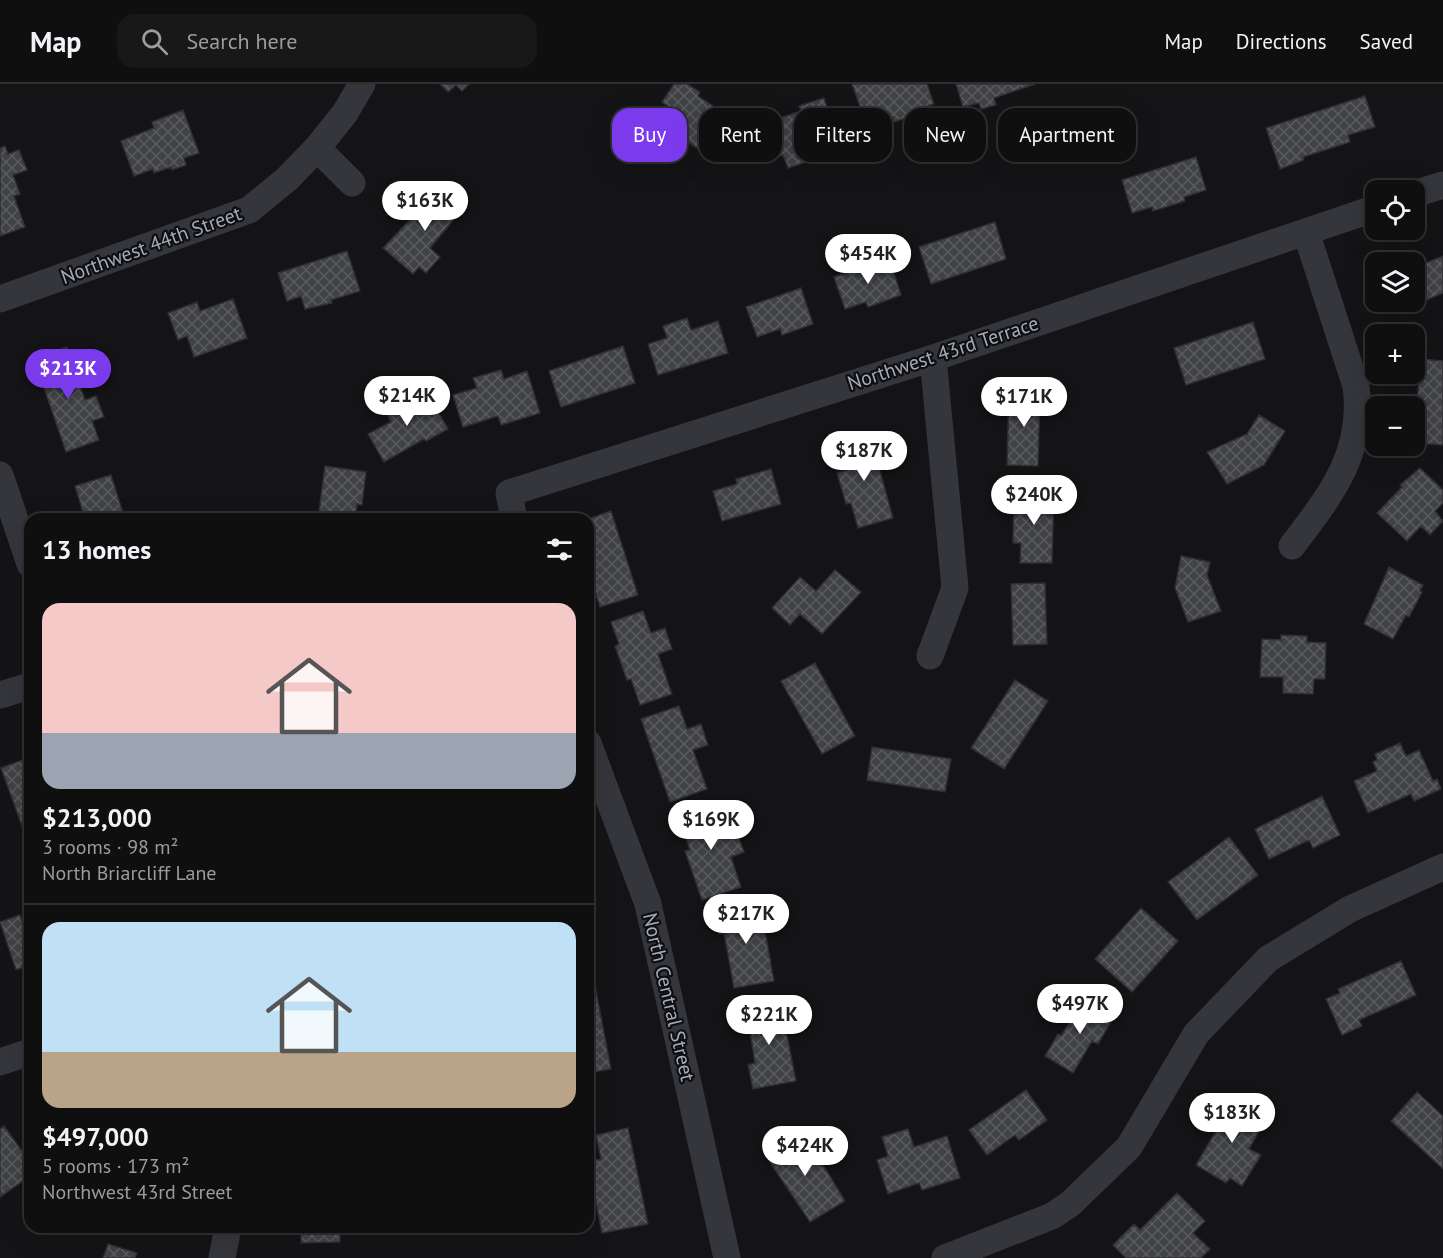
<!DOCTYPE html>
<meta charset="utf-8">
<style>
body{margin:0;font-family:"PT Sans",sans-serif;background:#181819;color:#f1f3f6;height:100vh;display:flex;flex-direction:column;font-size:22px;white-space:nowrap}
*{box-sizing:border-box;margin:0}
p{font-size:20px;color:#9b9c9f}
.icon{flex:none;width:33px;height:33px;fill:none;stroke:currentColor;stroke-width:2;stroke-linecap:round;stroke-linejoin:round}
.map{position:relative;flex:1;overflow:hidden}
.panel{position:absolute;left:24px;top:429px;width:570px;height:720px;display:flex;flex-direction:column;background:#0f0f10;border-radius:18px;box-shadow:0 6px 24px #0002,0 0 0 2px #2f2f30}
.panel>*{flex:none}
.top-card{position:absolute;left:612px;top:24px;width:570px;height:54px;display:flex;gap:12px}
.tools{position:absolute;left:1365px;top:96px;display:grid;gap:12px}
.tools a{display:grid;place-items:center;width:60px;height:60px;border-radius:12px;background:#0f0f10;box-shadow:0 6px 24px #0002,0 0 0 2px #2f2f30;font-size:30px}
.price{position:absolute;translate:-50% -51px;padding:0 14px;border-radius:21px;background:#fff;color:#222;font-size:20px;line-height:39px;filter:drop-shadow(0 2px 3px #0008)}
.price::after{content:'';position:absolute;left:50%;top:36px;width:18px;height:14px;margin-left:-9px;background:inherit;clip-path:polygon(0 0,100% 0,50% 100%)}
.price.active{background:#7c3aed;color:#fff}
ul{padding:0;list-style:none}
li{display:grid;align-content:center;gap:12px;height:318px;padding:0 18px}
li+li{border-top:2px solid #2f2f30}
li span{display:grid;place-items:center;height:186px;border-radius:18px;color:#555}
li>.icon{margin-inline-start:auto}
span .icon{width:108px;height:108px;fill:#fffc;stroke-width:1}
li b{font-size:26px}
h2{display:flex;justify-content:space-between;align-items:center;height:72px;padding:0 18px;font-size:26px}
.tag{padding:0 21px;border-radius:18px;background:#0f0f10;box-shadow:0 6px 24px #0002,0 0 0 2px #2f2f30;font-size:21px;line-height:54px}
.tag.active{background:#7c3aed;color:#fff}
header{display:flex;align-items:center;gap:36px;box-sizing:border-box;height:84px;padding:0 30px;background:#0f0f10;border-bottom:2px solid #2f2f30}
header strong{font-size:28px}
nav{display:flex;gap:33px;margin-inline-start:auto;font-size:21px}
.search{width:420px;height:54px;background:#181819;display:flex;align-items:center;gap:15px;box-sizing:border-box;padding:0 21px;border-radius:18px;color:#9b9c9f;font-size:22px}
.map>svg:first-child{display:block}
.building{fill:url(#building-cross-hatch);stroke:#2e2e33;stroke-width:1.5}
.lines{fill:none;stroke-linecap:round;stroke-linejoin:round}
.minor{stroke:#35363c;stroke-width:27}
.labels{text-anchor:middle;stroke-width:4.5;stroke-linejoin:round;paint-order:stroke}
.street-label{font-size:20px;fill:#a5acb8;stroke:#0f0f11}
</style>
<header>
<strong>Map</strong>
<div class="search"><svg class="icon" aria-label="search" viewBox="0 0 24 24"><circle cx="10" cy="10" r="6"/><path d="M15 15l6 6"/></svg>Search here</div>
<nav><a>Map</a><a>Directions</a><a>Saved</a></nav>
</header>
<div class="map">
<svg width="1443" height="1174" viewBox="0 0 1443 1174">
<defs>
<pattern id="building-cross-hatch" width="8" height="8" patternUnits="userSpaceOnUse" patternTransform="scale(1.5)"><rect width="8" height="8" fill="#404246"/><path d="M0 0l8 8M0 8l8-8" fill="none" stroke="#595b5f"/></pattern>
</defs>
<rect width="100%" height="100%" fill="#141416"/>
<path class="building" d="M 440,0 L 469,0 L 462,7 L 456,1 L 448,8 Z
M 674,0 L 687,0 L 700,8 L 698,12 L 716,24 L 712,29 L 727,39 L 706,70 L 674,49 L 677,44 L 665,37 L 672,25 L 662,18 Z
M 852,0 L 927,0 L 934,20 L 916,26 L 918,30 L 894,38 L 892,33 L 867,42 Z
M 956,0 L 1035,0 L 994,14 L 996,21 L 981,25 L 979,19 L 963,23 Z
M 1365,12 L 1375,43 L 1348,51 L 1350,58 L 1303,73 L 1304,76 L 1280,85 L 1266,44 Z
M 824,14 L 837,53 L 805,63 L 809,77 L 788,84 L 783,71 L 766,77 L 753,37 L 778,29 L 780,34 L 801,27 L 799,22 Z
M 183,26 L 199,69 L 184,74 L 186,81 L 172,86 L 171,83 L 154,89 L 153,85 L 134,92 L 121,57 L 154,44 L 152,38 Z
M 5,62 L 8,70 L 19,66 L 27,86 L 13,91 L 20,110 L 14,112 L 25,143 L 0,152 L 0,64 Z
M 1196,73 L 1206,106 L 1184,113 L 1185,117 L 1153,127 L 1152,123 L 1132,129 L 1122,96 Z
M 443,101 L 466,121 L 430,164 L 440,173 L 426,189 L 419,183 L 413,190 L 383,164 Z
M 995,138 L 1006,175 L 931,200 L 919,163 Z
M 347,167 L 360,207 L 331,216 L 332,219 L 305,225 L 301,212 L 287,217 L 278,189 Z
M 1443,172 L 1443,209 L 1405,225 L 1401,218 L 1414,218 L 1414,184 Z
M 889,174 L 901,211 L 868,223 L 866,218 L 845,225 L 834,193 Z
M 801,204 L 813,240 L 782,251 L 780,245 L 757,253 L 746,223 Z
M 233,215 L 247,254 L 194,273 L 187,252 L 178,256 L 168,229 L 197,218 L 200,227 Z
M 687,234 L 691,246 L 718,237 L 728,269 L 658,291 L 648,260 L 667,254 L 663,242 Z
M 1253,238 L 1265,275 L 1186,301 L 1174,264 Z
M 623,262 L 635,299 L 561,323 L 549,287 Z
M 67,263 L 85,316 L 96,312 L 104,333 L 92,337 L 99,356 L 66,368 L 34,275 Z
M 1421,275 L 1443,277 L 1443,361 L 1414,359 L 1414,322 L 1411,322 L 1412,316 L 1417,316 Z
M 501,286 L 504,295 L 527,287 L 540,329 L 501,341 L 498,332 L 463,343 L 453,311 L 477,304 L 473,294 Z
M 1009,307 L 1040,308 L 1038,382 L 1007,381 Z
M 412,311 L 418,322 L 430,314 L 448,345 L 426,357 L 424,355 L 384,378 L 368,350 L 391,338 L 385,327 Z
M 1259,331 L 1285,347 L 1264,381 L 1227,400 L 1207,368 L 1247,350 Z
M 870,351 L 893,434 L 858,444 L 851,419 L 846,420 L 837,389 L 846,386 L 838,359 Z
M 325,382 L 366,388 L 362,421 L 357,420 L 355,435 L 318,435 Z
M 1420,384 L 1443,406 L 1443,419 L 1435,427 L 1443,437 L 1430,451 L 1421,442 L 1407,457 L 1377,429 L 1402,403 L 1400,401 Z
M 771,385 L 781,420 L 722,437 L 713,407 L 737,400 L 736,395 Z
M 111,391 L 125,435 L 85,435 L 75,402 Z
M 1014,408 L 1054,410 L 1052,479 L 1020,479 L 1021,459 L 1013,459 Z
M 611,427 L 638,511 L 600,523 L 588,486 L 588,435 Z
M 1181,472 L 1210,478 L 1207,491 L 1221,527 L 1188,538 L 1175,504 Z
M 1389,483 L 1423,501 L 1420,507 L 1422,508 L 1409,533 L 1406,531 L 1393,555 L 1364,540 Z
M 835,486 L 861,508 L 822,550 L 800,530 L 790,541 L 772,524 L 800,493 L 816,507 Z
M 1045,499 L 1047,560 L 1013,561 L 1011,500 Z
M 643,527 L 651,549 L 665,544 L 672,565 L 658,570 L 672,610 L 640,621 L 631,595 L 627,596 L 615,562 L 619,560 L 611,538 Z
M 1281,551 L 1307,552 L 1307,558 L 1326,559 L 1325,595 L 1314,595 L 1313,610 L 1283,609 L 1283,593 L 1260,593 L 1262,555 L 1281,556 Z
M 815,579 L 855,652 L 822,670 L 781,597 Z
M 1015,596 L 1048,617 L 1004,685 L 971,664 Z
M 679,622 L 687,645 L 701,640 L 708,661 L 693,666 L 707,705 L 670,718 L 641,635 Z
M 1400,659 L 1406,672 L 1419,666 L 1433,697 L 1437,695 L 1441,705 L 1414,717 L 1411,710 L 1368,729 L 1354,697 L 1377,687 L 1373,678 L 1377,676 L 1375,670 Z
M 872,663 L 951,675 L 945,708 L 867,696 Z
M 30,673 L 30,755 L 27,756 L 1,684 Z
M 1322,712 L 1340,751 L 1313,764 L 1309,756 L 1269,775 L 1255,745 Z
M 712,719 L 721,745 L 734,740 L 744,768 L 731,773 L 741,803 L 702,816 L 685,767 L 690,766 L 678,731 Z
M 1229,753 L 1258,791 L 1197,836 L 1168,798 Z
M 760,819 L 774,897 L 734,904 L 724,849 L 719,850 L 715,828 Z
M 1141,824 L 1178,857 L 1132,908 L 1095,875 Z
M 20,831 L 23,840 L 30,838 L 30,881 L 16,886 L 0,838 Z
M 1401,877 L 1416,911 L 1359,936 L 1362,942 L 1342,951 L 1326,915 L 1340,909 L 1338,905 Z
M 594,896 L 611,985 L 588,989 L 588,898 Z
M 1085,913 L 1115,931 L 1098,960 L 1092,957 L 1073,989 L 1045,972 L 1058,950 L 1061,952 Z
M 780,916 L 796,997 L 753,1005 L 748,981 L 755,979 L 746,923 Z
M 1026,1006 L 1047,1036 L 1019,1056 L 1015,1051 L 987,1071 L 969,1046 Z
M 1417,1008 L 1443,1032 L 1443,1085 L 1391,1037 Z
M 1228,1015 L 1265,1037 L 1249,1065 L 1261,1071 L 1242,1102 L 1230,1094 L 1226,1099 L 1196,1081 L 1216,1047 L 1210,1043 Z
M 4,1042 L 30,1078 L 30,1092 L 0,1113 L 0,1045 Z
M 628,1044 L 648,1140 L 602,1149 L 588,1078 L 601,1075 L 596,1051 Z
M 908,1045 L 914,1063 L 947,1052 L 960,1094 L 922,1106 L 919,1099 L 888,1110 L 877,1076 L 888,1072 L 882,1053 Z
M 803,1048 L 845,1117 L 810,1138 L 765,1071 Z
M 1177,1109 L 1205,1137 L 1193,1149 L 1210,1165 L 1201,1174 L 1126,1174 L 1113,1161 L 1134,1140 L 1140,1146 Z
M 301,1143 L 340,1143 L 340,1158 L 301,1159 Z
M 108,1160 L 137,1169 L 135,1174 L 103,1174 Z"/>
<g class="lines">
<path class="minor" d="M 317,64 L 352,99
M 1414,110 L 1443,101
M 0,215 L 249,126 L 287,95 L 317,64 L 345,29 L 362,0
M 0,391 L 30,480
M 514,435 L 509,409 L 933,274 L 1376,124
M 1292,462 C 1330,412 1365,369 1356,302 L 1306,148
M 930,572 L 955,504 L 933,274
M 0,611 L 30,602
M 588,659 L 648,820 L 727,1174
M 0,978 L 30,968
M 222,1174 L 228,1143
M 945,1174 L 1052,1132 L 1070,1120 L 1129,1063 L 1196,950 L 1268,875 L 1350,825 L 1443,783"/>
</g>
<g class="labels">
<g class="street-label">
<text transform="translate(151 161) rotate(-20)" y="7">Northwest 44th Street</text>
<text transform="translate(943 269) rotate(-18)" y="7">Northwest 43rd Terrace</text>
<text transform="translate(669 913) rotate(77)" y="7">North Central Street</text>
</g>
</g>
</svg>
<div class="tools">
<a><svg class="icon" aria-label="locate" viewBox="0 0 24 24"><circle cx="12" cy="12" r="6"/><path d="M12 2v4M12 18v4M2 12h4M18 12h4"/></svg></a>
<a><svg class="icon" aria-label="layers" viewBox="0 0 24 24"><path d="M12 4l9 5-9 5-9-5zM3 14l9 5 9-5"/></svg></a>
<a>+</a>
<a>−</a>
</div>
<b class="price" style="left:425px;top:148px">$163K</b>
<b class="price" style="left:868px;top:201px">$454K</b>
<b class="price active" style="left:68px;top:316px">$213K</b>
<b class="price" style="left:407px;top:343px">$214K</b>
<b class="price" style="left:1024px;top:344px">$171K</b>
<b class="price" style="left:864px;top:398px">$187K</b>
<b class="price" style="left:1034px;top:442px">$240K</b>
<b class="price" style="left:711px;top:767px">$169K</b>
<b class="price" style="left:746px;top:861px">$217K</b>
<b class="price" style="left:1080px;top:951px">$497K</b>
<b class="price" style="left:769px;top:962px">$221K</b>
<b class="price" style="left:1232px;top:1060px">$183K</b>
<b class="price" style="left:805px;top:1093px">$424K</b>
<div class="top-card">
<a class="tag active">Buy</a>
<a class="tag">Rent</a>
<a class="tag">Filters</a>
<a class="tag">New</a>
<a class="tag">Apartment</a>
</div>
<section class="panel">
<h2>13 homes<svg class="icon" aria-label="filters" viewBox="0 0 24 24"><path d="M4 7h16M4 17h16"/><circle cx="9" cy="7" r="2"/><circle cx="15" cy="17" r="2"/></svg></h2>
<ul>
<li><span style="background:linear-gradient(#f6c9c9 70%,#9aa5b1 0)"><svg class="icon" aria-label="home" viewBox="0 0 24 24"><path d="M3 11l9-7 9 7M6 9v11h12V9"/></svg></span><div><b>$213,000</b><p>3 rooms · 98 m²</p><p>North Briarcliff Lane</p></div></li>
<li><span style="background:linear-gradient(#bfe0f5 70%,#b9a48a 0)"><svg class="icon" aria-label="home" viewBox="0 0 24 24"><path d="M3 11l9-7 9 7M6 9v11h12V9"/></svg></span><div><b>$497,000</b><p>5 rooms · 173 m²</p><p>Northwest 43rd Street</p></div></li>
</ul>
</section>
</div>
